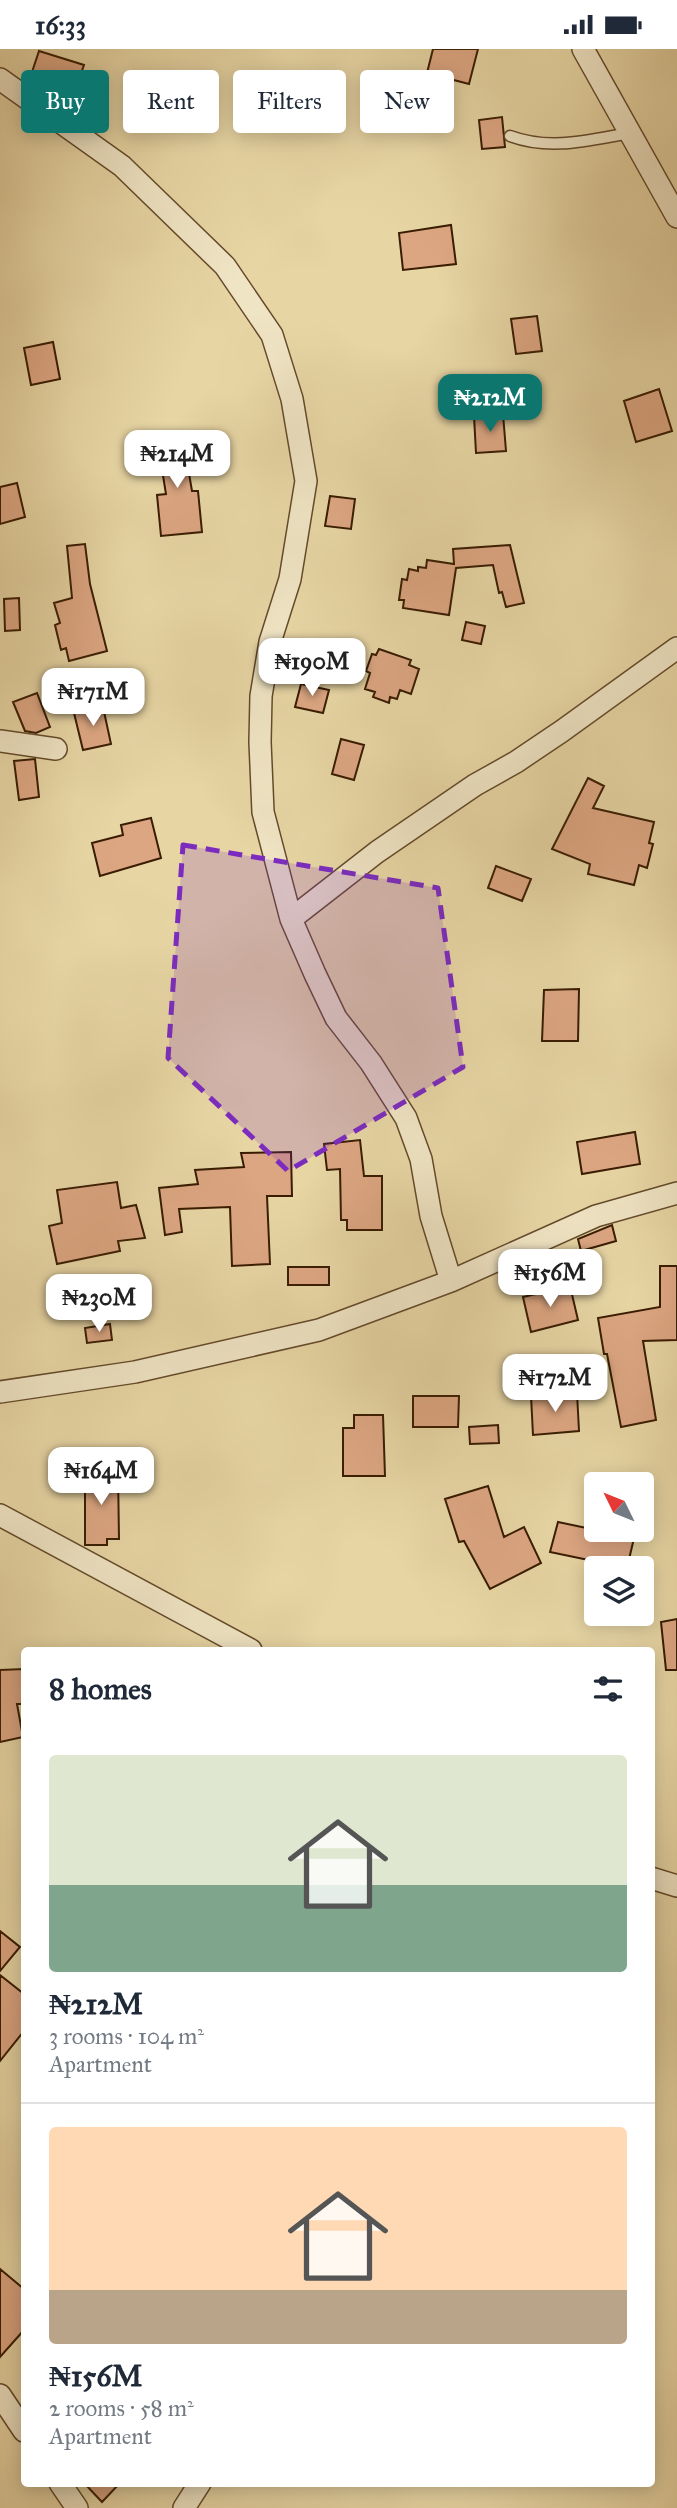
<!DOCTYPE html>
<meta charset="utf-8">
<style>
body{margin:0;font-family:"IM FELL Great Primer",serif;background:#f6f6f7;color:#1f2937;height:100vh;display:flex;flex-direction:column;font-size:26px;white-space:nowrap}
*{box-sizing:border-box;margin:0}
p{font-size:23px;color:#747a83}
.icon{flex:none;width:38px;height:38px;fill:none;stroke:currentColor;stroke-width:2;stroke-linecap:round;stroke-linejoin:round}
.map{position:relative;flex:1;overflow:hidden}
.panel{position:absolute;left:21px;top:1598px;width:634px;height:840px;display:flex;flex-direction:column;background:#fff;border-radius:7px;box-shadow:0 4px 18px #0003}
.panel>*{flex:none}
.banner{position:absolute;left:21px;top:21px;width:635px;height:63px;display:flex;gap:14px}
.needle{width:46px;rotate:313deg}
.fabs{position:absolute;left:584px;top:1423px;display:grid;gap:14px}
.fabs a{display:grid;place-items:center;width:70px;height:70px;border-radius:7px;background:#fff;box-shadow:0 4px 18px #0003;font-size:35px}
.price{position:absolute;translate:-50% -60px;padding:0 16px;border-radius:14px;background:#fff;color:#222;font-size:23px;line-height:46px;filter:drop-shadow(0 2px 4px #0008)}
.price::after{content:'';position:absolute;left:50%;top:42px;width:21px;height:16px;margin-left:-10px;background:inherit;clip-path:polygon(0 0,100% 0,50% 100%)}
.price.on{background:#0f766e;color:#fff}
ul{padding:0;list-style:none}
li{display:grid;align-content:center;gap:14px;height:371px;padding:0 28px}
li+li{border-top:2px solid #e0e1e3}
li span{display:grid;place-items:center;height:217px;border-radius:7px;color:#555}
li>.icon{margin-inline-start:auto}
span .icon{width:126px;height:126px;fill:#fffc;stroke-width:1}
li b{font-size:30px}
h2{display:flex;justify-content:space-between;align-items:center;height:84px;padding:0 28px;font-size:30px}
.chip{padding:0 24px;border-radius:7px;background:#fff;box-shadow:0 4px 18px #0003;font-size:24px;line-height:63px}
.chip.on{background:#0f766e;color:#fff}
.status{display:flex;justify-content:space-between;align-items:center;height:49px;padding:0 35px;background:#fff;direction:ltr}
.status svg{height:19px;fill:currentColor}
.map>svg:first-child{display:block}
.building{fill:#dca682;stroke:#391c02;stroke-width:2}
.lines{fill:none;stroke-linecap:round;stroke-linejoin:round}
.service-casing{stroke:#644a2a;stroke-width:13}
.minor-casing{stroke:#644a2a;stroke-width:24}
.service{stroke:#efe4c4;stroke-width:10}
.minor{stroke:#efe4c4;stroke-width:21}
.marked{fill:#7b2cbf;fill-opacity:0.2;stroke:#7b2cbf;stroke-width:5;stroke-dasharray:14 9;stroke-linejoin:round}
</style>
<div class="status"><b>16:33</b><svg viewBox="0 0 49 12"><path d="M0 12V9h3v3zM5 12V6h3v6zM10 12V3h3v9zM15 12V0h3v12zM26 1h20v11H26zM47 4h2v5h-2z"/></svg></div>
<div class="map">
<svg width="677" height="2459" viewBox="0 0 677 2459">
<rect width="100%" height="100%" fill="#e7d5a4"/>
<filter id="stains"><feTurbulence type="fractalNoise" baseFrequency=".00286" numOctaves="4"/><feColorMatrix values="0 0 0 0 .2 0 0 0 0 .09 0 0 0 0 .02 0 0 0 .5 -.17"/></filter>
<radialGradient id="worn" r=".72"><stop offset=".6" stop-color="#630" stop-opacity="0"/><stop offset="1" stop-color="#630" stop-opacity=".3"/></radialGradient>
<path class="building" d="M 433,0 L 478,0 L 469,35 L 427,24 Z
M 39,2 L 84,16 L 74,44 L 30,29 Z
M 502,68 L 505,98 L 482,100 L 479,71 Z
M 451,176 L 456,215 L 403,221 L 399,184 Z
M 537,267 L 542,302 L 516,305 L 511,270 Z
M 53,293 L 60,330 L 31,336 L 24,299 Z
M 659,340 L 672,382 L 636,393 L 624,352 Z
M 503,365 L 506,402 L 476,404 L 474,367 Z
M 182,384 L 192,442 L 198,442 L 202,483 L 161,487 L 157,446 L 166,445 L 157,389 Z
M 17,434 L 25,468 L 0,475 L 0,438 Z
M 330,447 L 355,450 L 351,480 L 325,477 Z
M 85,495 L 90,535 L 107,602 L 69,612 L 66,599 L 61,601 L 55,576 L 60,574 L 54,554 L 72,549 L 67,497 Z
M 510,496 L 524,554 L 506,558 L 502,543 L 499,544 L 493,516 L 456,519 L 449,566 L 403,559 L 404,551 L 399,551 L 402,530 L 407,531 L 409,520 L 418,522 L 418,518 L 426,519 L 427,511 L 454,515 L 453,500 Z
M 19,549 L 20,581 L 5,582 L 4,550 Z
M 466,573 L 485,577 L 481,595 L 462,591 Z
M 379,600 L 411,611 L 409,616 L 419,620 L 411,645 L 400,641 L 397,650 L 390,648 L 389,654 L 373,648 L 375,643 L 365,640 L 370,624 L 366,622 L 372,605 L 376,606 Z
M 301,635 L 329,641 L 323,664 L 295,658 Z
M 37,644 L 50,678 L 36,684 L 25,682 L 13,653 Z
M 103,658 L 111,695 L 83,701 L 74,664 Z
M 341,690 L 364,696 L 354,731 L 332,725 Z
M 35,710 L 39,748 L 19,751 L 14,712 Z
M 588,729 L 604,737 L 593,759 L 654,773 L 649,794 L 653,795 L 647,819 L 639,816 L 634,836 L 588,825 L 590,815 L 552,800 Z
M 151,769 L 161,809 L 100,827 L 92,794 L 123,786 L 121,776 Z
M 496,817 L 531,830 L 522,852 L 488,839 Z
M 579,940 L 578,992 L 542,992 L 544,941 Z
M 635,1083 L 640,1115 L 582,1125 L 577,1093 Z
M 360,1091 L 364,1127 L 382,1127 L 382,1181 L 347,1181 L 347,1171 L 341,1171 L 340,1120 L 327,1121 L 324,1095 Z
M 291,1103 L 292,1147 L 267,1147 L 270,1215 L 232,1217 L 230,1158 L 179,1160 L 182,1183 L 165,1186 L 159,1139 L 198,1135 L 195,1121 L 244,1118 L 241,1104 Z
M 117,1133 L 121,1159 L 136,1156 L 145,1189 L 118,1192 L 120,1202 L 57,1215 L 49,1177 L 62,1174 L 57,1141 Z
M 612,1176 L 616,1192 L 581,1202 L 578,1190 Z
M 660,1217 L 677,1217 L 677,1291 L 643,1292 L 656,1371 L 621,1378 L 607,1305 L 604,1305 L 598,1269 L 660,1258 Z
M 288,1218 L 329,1218 L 329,1236 L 288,1236 Z
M 570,1237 L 578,1271 L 531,1283 L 523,1248 Z
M 110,1275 L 112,1291 L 87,1294 L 85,1279 Z
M 577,1344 L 579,1382 L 533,1386 L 531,1347 Z
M 413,1347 L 459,1347 L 458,1378 L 413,1378 Z
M 354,1366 L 383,1366 L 385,1427 L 343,1427 L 343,1379 L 354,1379 Z
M 498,1376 L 499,1394 L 470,1395 L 469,1378 Z
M 85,1422 L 118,1422 L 119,1490 L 107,1490 L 107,1496 L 85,1496 Z
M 488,1437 L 504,1488 L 524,1478 L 541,1514 L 490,1540 L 464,1492 L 459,1493 L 445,1450 Z
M 558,1473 L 634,1489 L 627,1519 L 550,1503 Z
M 677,1570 L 677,1621 L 666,1621 L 661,1573 Z
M 24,1620 L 24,1655 L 17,1655 L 23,1688 L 0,1693 L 0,1621 Z
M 0,1882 L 20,1898 L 0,1922 Z
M 0,1926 L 24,1945 L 24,1982 L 0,2012 Z
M 0,2220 L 24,2240 L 24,2281 L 0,2308 Z
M 84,2434 L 120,2434 L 102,2453 Z"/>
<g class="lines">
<defs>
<path id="service" d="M 510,87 C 551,102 589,91 630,84"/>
<path id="minor" d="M 583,0 L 677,168
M 0,30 L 122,117 L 225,217 L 272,286 L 292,350 L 306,432 L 290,530 L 270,593 L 261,647 L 260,693 L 263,763 L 291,870 L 315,925 L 336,969 L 371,1014 L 406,1069 L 421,1110 L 431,1167 L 451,1232
M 0,692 L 56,700
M 291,870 L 377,803 L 475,736 L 516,713 L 562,682 L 677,599
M 0,1343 L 135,1323 L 319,1281 L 451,1232 L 596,1167 L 677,1144
M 0,1466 L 251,1601
M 651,1829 L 677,1837
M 0,2346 L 24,2382
M 60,2434 L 77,2459
M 184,2459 L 200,2434"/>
</defs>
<use href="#service" class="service-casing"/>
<use href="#minor" class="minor-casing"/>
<use href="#service" class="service"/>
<use href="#minor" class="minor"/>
</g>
<path class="marked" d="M 183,796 L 438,839 L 463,1018 L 288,1122 L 168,1009 Z"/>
<rect width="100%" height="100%" filter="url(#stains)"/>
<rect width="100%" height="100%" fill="url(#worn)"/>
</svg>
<div class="fabs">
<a><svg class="needle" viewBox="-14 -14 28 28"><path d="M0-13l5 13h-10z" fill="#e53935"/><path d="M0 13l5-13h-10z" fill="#747a83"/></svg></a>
<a><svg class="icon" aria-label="layers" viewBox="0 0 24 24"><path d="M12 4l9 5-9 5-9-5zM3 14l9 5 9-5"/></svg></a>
</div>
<b class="price on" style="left:490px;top:385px">₦212M</b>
<b class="price" style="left:177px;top:441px">₦214M</b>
<b class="price" style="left:312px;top:649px">₦190M</b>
<b class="price" style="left:93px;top:679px">₦171M</b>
<b class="price" style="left:550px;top:1260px">₦156M</b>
<b class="price" style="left:99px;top:1285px">₦230M</b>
<b class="price" style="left:555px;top:1365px">₦172M</b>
<b class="price" style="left:101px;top:1458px">₦164M</b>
<div class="banner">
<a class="chip on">Buy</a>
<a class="chip">Rent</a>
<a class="chip">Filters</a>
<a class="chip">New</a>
</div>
<section class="panel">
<h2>8 homes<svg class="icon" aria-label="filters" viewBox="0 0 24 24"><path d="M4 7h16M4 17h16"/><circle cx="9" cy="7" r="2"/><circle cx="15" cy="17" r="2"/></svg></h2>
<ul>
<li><span style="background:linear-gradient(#dfe7d0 60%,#7fa58c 0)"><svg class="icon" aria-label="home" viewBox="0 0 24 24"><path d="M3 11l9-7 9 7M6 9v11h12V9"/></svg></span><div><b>₦212M</b><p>3 rooms · 104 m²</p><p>Apartment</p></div></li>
<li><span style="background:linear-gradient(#ffd9b3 75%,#b9a48a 0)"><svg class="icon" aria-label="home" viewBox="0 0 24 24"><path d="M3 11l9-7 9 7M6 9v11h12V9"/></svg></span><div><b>₦156M</b><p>2 rooms · 58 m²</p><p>Apartment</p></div></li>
</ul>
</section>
</div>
